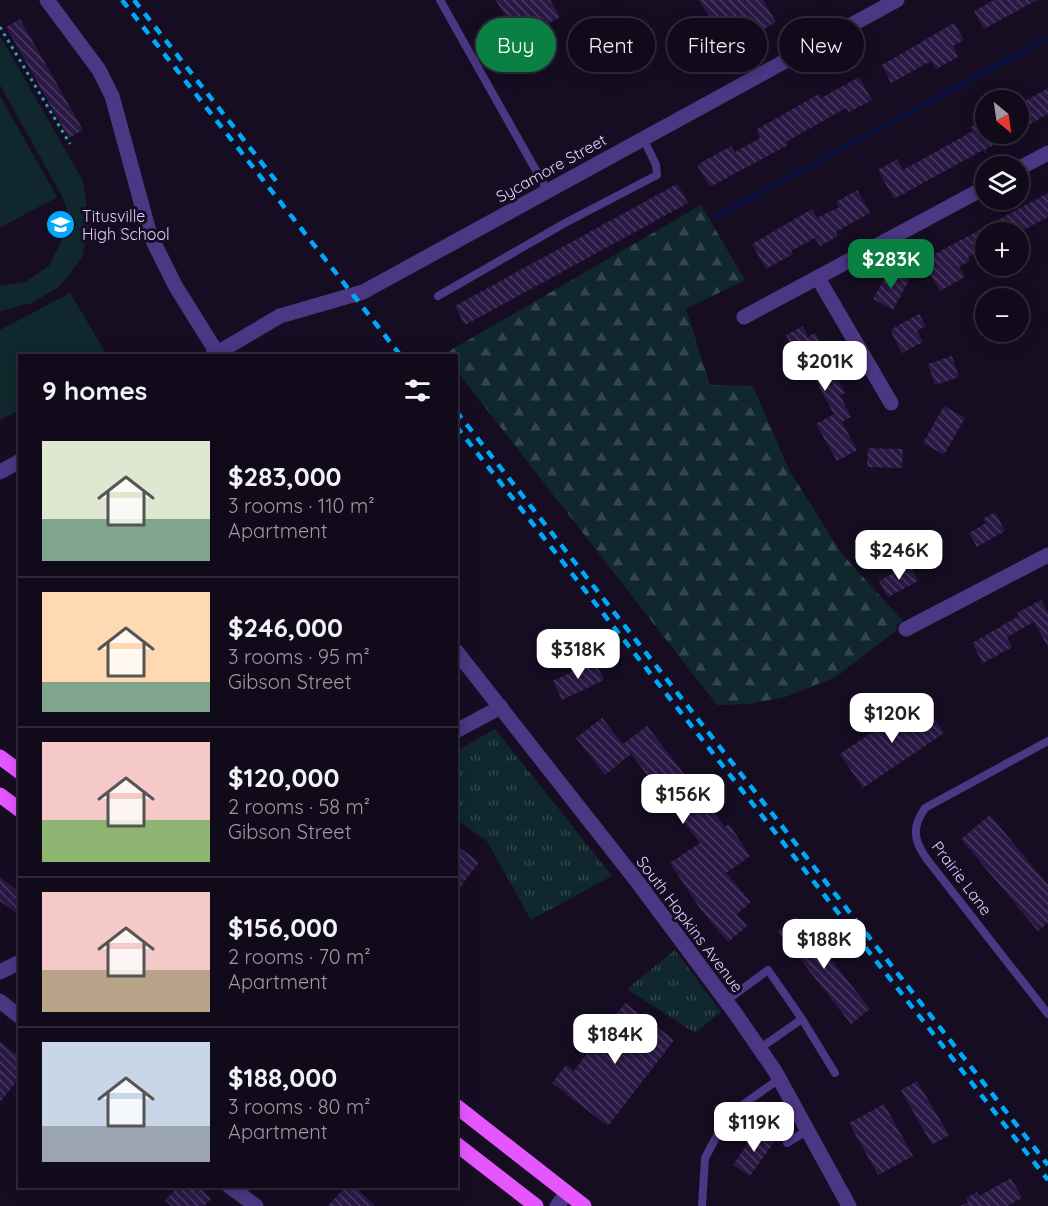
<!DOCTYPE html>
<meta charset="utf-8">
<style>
body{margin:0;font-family:Quicksand,sans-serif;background:#191323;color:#f1f3f6;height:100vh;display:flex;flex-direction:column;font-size:22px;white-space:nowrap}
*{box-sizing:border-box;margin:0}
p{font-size:20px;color:#9c9aa2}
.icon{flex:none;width:33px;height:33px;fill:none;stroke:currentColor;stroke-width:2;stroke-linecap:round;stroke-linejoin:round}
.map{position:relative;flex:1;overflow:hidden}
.drawer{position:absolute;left:18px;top:354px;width:440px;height:834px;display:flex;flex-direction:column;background:#100a1a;border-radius:0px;box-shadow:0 3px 15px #0003,0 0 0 2px #302b39}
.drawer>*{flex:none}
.hud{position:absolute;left:476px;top:18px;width:482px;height:54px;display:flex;gap:12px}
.needle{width:39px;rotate:151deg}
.fabs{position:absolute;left:975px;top:90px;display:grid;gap:12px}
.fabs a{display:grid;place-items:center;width:54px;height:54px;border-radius:50%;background:#100a1a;box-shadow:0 3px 15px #0003,0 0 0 2px #302b39;font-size:30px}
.price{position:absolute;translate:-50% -51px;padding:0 14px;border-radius:12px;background:#fff;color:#222;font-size:20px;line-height:39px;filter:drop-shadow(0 2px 3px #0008)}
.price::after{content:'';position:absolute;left:50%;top:36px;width:18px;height:14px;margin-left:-9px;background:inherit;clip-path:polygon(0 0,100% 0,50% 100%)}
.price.current{background:#0b8043;color:#fff}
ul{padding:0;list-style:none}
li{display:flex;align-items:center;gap:18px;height:150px;padding:0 24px}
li+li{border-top:2px solid #302b39}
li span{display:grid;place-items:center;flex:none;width:168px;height:120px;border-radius:0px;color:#555}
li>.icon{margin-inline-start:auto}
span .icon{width:72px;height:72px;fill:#fffc;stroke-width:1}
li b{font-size:26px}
h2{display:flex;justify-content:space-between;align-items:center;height:72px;padding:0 24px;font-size:26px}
.pill{padding:0 21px;border-radius:27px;background:#100a1a;box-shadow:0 3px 15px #0003,0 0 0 2px #302b39;font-size:21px;line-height:54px}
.pill.current{background:#0b8043;color:#fff}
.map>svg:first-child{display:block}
.grass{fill:url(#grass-tufts)}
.forest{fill:url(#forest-firs)}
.pitch{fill:#10282d}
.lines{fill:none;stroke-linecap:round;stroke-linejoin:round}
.stream{stroke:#081041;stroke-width:4.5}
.building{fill:url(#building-back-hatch)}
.path{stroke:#2ba0b8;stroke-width:3;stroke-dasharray:3 4.5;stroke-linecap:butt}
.service{stroke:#4b3783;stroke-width:8}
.minor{stroke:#4b3783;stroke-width:15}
.tertiary{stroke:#4b3783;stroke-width:15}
.primary{stroke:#e656ff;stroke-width:15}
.rail{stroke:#00a9fa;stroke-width:4.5;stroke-dasharray:9 8;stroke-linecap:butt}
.labels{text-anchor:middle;stroke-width:6;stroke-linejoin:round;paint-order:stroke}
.street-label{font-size:16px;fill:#dfcfff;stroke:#160d23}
.poi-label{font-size:16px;fill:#dfcfff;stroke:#160d23;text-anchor:start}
</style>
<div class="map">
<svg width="1048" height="1206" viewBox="0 0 1048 1206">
<defs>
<pattern id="grass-tufts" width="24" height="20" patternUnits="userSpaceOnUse" patternTransform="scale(1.5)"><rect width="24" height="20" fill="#10282d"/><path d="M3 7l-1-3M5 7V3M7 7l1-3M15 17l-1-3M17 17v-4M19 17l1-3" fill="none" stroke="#32464c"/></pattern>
<pattern id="forest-firs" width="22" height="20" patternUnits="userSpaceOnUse" patternTransform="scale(1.5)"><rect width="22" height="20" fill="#10282d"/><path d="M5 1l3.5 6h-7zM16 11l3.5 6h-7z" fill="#32464c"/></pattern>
<pattern id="building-back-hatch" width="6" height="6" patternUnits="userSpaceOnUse" patternTransform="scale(1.5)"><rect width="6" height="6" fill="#2b1945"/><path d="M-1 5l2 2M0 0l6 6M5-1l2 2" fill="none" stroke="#493961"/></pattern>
</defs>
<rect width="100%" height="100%" fill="#160d23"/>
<path class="grass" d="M 495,729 L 612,876 L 531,920 L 487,841 L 456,819 L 456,751 Z
M 675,950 L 721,1012 L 695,1033 L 627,989 Z"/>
<path class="forest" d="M 701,205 L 745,280 L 686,309 L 710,385 L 753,386 L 789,470 L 842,554 L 903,621 L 896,625 L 898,629 L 836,677 L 785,697 L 749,704 L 717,705 L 456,370 L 456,356 L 444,354 Z"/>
<path class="pitch" d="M 0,36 L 83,181 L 89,225 L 82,258 L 59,287 L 32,303 L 0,311 L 0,286 L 25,282 L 49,266 L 66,232 L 69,215 L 62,196 L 0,85 Z
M 0,96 L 57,197 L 0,228 Z
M 70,293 L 107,355 L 20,356 L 19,410 L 0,420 L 0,330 Z"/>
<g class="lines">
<path class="stream" d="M 717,216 L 1048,38"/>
</g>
<path class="building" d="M 496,0 L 550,0 L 560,17 L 518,40 Z
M 699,0 L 763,0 L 776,22 L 730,49 Z
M 994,0 L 1037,0 L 984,29 L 974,11 Z
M 20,19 L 83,130 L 69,138 L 6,27 Z
M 954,23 L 964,40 L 953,46 L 958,57 L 936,69 L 931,61 L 891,83 L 882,65 Z
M 859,77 L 872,100 L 849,112 L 846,108 L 786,142 L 788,145 L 710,187 L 697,165 L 731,146 L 735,152 L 760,138 L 756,130 L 819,94 L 821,98 Z
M 1048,88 L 1048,114 L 1027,126 L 1018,111 L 1018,105 Z
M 986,119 L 986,134 L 1014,134 L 986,149 L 986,154 L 983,150 L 894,199 L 878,170 L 897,159 L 903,170 L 973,131 L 971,127 Z
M 677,184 L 688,203 L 465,325 L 455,306 Z
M 857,190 L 870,213 L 836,232 L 838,236 L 820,246 L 815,238 L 791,251 L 793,254 L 766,269 L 752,244 L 812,209 L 817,218 L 839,207 L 836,202 Z
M 1048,193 L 1048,217 L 1020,232 L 986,232 L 986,248 L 968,257 L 970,261 L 959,266 L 965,277 L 940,291 L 917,251 L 927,245 L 933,255 Z
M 890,269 L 909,280 L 893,310 L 873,299 Z
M 919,314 L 926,326 L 917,331 L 923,342 L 902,353 L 892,334 L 892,329 Z
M 803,326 L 808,337 L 815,333 L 824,350 L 822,351 L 845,393 L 840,395 L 851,417 L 842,422 L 857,450 L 837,461 L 816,424 L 834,414 L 805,361 L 802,363 L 786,335 Z
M 952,356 L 959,377 L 935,385 L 928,364 Z
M 944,406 L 965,418 L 944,455 L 923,443 Z
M 868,448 L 903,449 L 902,468 L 867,467 Z
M 995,512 L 1005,531 L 977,547 L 969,533 L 986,523 L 983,519 Z
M 909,564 L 918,581 L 888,597 L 879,581 Z
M 1041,600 L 1048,613 L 1048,647 L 1034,622 L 1007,637 L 1012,647 L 983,663 L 972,643 L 1019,616 L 1017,613 Z
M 595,661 L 604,680 L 562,700 L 553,681 Z
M 921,699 L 944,733 L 863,788 L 840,754 Z
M 602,718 L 623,744 L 647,726 L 725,827 L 729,824 L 750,856 L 726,873 L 751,902 L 737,914 L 747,926 L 728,942 L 701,910 L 670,863 L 700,843 L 631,754 L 605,775 L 576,738 Z
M 990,815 L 1048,885 L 1048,923 L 1038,931 L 961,839 Z
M 456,845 L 479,862 L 456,893 Z
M 0,877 L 20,893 L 20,916 L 0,901 Z
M 797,916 L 870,1009 L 851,1024 L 778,931 Z
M 625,1003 L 674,1040 L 608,1126 L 552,1083 L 566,1065 L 574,1071 Z
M 0,1042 L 20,1057 L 20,1077 L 0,1102 Z
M 917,1081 L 949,1135 L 932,1145 L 901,1090 Z
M 884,1104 L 913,1156 L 878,1175 L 849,1123 Z
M 757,1130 L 774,1142 L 750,1176 L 733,1165 Z
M 1011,1178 L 1022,1198 L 1007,1206 L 960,1206 L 968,1202 L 966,1198 L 977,1192 L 979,1196 Z
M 179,1186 L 199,1186 L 211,1199 L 204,1206 L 171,1206 L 165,1200 Z
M 346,1186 L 354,1186 L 375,1206 L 328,1206 Z"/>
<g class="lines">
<path class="path" d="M 0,27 L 70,144"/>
<path class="service" d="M 440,0 L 547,190
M 438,296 L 565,223 L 657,175 L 656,165 L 643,138
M 1048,741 L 925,808 C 912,827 913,839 926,858 L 1048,1014
M 726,1001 L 768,970 L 802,1019 L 759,1049
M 802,1019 L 835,1073
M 787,1143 L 808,1130
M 702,1206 L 705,1158 L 719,1132 L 744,1104 L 779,1079"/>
<path class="minor" d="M 1018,169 L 1048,153
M 818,278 L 891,403
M 744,317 L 986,187
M 906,629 L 1048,555
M 456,731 L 501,707
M 0,972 L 20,962
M 0,1001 L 20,1017
M 229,1186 L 256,1206
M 557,1206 L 567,1193"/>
<path class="tertiary" d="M 47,0 L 99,70 L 112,96 L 150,235 L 176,287 L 219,356
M 212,356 L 280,316 L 363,292 L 897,0
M 0,472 L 20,461
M 456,651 L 636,880 L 735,1013 L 775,1071 L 849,1206"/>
<path class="primary" d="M 0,757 L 20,772
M 0,795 L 20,810
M 456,1106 L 584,1206
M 456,1144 L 536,1206"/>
<path class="rail" d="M 122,0 L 401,356
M 134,0 L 276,181
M 456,411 L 1048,1165
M 456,426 L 1048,1180"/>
</g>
<defs>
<symbol id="school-disc" viewBox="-11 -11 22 22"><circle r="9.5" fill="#00a9fa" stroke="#160d23"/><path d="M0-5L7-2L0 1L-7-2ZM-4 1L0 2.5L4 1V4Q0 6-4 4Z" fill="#fff"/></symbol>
</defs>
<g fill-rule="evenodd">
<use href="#school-disc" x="44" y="208" width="33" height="33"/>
</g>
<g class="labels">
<g class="street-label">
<text transform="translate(551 168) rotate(-29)" y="6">Sycamore Street</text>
<text transform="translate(962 878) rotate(53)" y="6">Prairie Lane</text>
<text transform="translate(690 924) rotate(53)" y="6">South Hopkins Avenue</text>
</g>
<g class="poi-label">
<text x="82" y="222">Titusville<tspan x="82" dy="18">High School</tspan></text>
</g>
</g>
</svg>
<div class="fabs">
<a><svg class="needle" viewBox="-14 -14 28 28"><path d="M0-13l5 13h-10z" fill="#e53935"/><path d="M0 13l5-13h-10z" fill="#9c9aa2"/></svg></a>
<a><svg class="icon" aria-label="layers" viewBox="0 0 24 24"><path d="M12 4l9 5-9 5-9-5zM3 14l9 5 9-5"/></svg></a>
<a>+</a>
<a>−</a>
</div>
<b class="price current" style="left:891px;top:290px">$283K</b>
<b class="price" style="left:825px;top:392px">$201K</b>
<b class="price" style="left:899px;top:581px">$246K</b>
<b class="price" style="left:578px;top:680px">$318K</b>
<b class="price" style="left:892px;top:744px">$120K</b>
<b class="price" style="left:683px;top:825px">$156K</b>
<b class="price" style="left:824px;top:970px">$188K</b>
<b class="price" style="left:615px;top:1065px">$184K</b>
<b class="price" style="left:754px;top:1153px">$119K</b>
<div class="hud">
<a class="pill current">Buy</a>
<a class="pill">Rent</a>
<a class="pill">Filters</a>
<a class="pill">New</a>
</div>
<section class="drawer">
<h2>9 homes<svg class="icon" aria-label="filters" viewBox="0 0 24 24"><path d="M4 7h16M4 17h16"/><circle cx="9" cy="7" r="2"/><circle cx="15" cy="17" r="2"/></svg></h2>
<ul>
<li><span style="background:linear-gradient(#dfe7d0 65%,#7fa58c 0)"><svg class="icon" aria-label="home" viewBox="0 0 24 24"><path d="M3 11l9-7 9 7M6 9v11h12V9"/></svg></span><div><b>$283,000</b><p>3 rooms · 110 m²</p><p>Apartment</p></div></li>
<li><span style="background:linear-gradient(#ffd9b3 75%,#7fa58c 0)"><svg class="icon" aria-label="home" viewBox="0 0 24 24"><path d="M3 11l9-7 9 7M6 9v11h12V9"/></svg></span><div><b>$246,000</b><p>3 rooms · 95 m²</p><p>Gibson Street</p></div></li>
<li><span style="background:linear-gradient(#f6c9c9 65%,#8fb573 0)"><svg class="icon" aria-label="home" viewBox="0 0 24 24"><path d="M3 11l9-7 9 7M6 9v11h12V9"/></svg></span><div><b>$120,000</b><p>2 rooms · 58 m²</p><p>Gibson Street</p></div></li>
<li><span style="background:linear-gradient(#f6c9c9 65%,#b9a48a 0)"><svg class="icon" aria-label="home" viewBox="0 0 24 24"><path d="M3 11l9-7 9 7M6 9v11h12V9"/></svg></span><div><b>$156,000</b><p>2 rooms · 70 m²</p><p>Apartment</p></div></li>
<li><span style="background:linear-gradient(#c9d6e8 70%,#9aa5b1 0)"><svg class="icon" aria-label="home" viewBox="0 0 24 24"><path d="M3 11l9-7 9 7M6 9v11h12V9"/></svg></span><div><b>$188,000</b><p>3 rooms · 80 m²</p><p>Apartment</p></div></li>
</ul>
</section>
</div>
